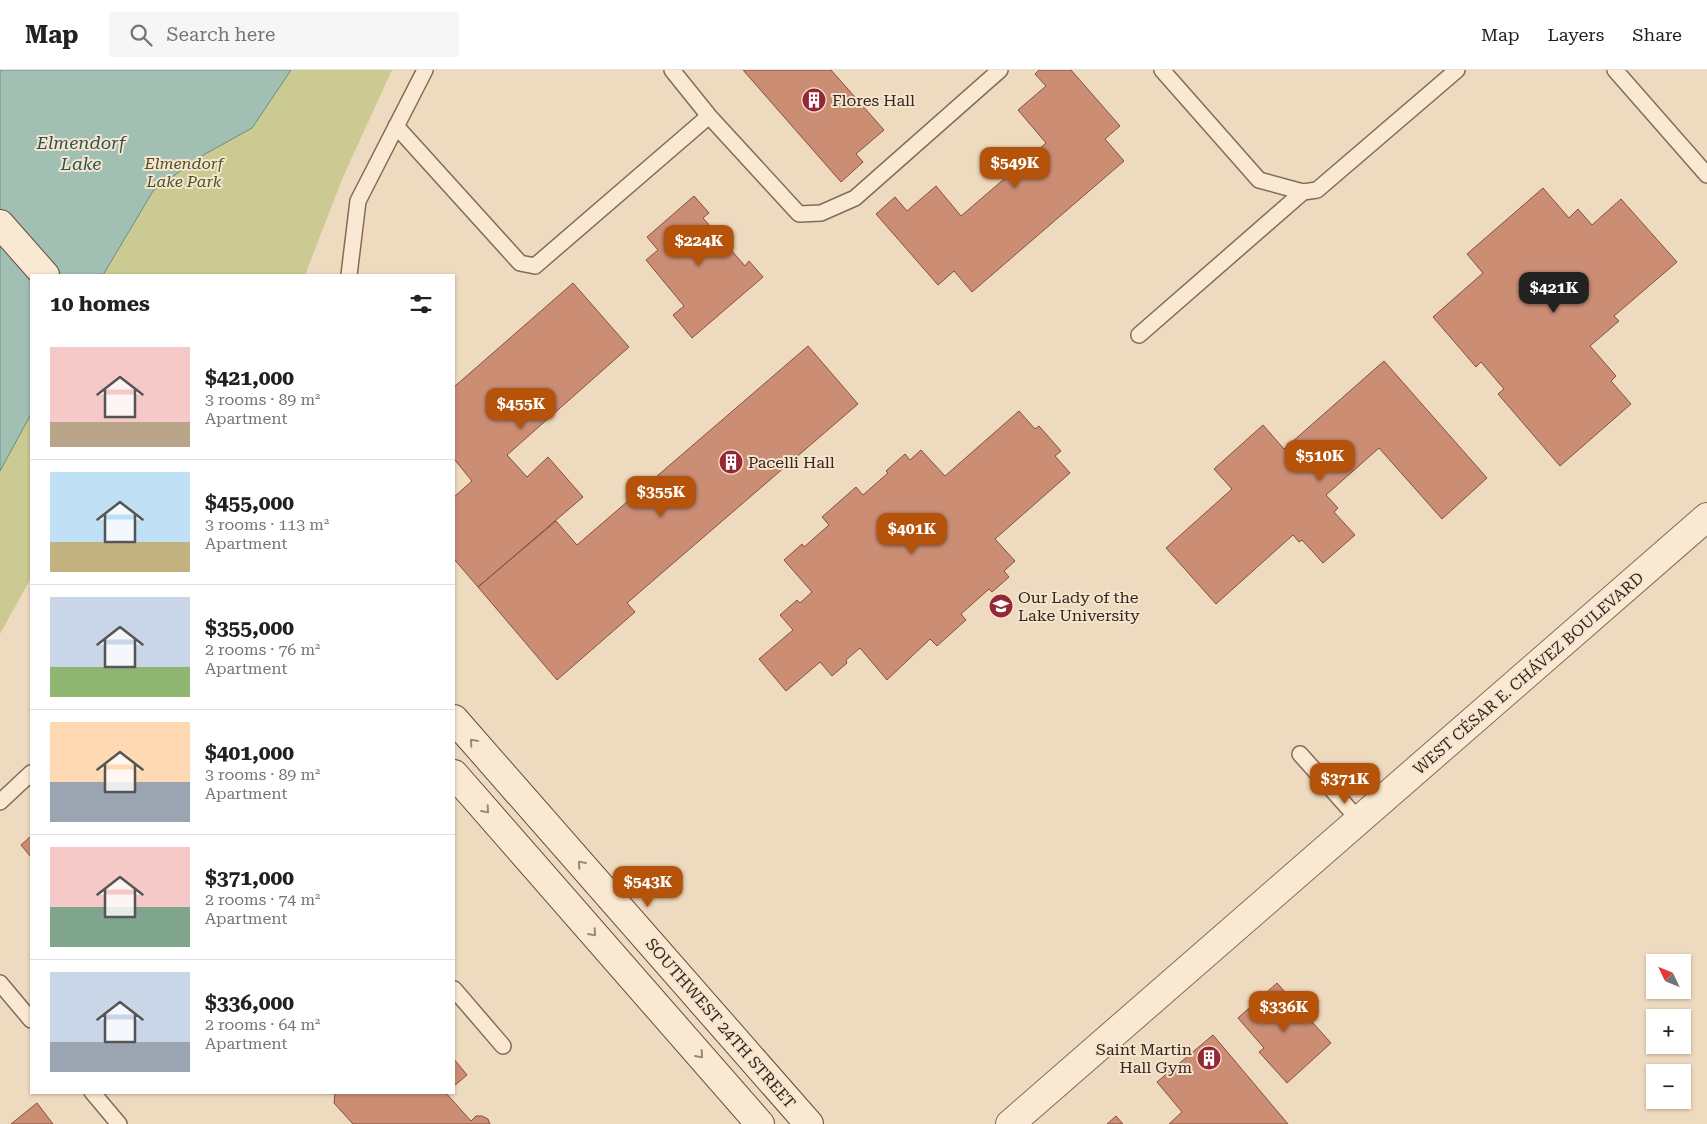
<!DOCTYPE html>
<meta charset="utf-8">
<style>
body{margin:0;font-family:"Roboto Serif",serif;background:#f6f6f6;color:#202124;height:100vh;display:flex;flex-direction:column;font-size:19px;white-space:nowrap}
*{box-sizing:border-box;margin:0}
p{font-size:16px;color:#757577}
.icon{flex:none;width:28px;height:28px;fill:none;stroke:currentColor;stroke-width:2;stroke-linecap:round;stroke-linejoin:round}
.map{position:relative;flex:1;overflow:hidden}
.drawer{position:absolute;left:30px;top:204px;width:425px;height:820px;display:flex;flex-direction:column;background:#fff;border-radius:0px;box-shadow:0 1px 4px #0004}
.drawer>*{flex:none}
.needle{width:32px;rotate:313deg}
.tools{position:absolute;left:1646px;top:884px;display:grid;gap:10px}
.tools a{display:grid;place-items:center;width:45px;height:45px;border-radius:0px;background:#fff;box-shadow:0 1px 4px #0004;font-size:25px}
.price{position:absolute;translate:-50% -42px;padding:0 11px;border-radius:10px;background:#b45309;color:#fff;font-size:16px;line-height:32px;filter:drop-shadow(0 1px 2px #0008)}
.price::after{content:'';position:absolute;left:50%;top:30px;width:15px;height:11px;margin-left:-8px;background:inherit;clip-path:polygon(0 0,100% 0,50% 100%)}
.price.current{background:#222;color:#fff}
ul{padding:0;list-style:none}
li{display:flex;align-items:center;gap:15px;height:125px;padding:0 20px}
li+li{border-top:1px solid #e0e0e0}
li span{display:grid;place-items:center;flex:none;width:140px;height:100px;border-radius:0px;color:#555}
li>.icon{margin-inline-start:auto}
span .icon{width:60px;height:60px;fill:#fffc;stroke-width:1}
li b{font-size:21px}
h2{display:flex;justify-content:space-between;align-items:center;height:60px;padding:0 20px;font-size:21px}
header{display:flex;align-items:center;gap:30px;box-sizing:border-box;height:70px;padding:0 25px;background:#fff;border-bottom:1px solid #e0e0e0}
header strong{font-size:24px}
nav{display:flex;gap:28px;margin-inline-start:auto;font-size:18px}
.search{width:350px;height:45px;background:#f6f6f6;display:flex;align-items:center;gap:12px;box-sizing:border-box;padding:0 18px;border-radius:0px;color:#757577;font-size:19px}
.map>svg:first-child{display:block}
.green{fill:#cbca93}
.water{fill:#a2bfb3;stroke:#6a8d80}
.building{fill:#cc8d75;stroke:#85503d}
.lines{fill:none;stroke-linecap:round;stroke-linejoin:round}
.lane-casing{stroke:#866a58;stroke-width:18}
.street-casing{stroke:#866a58;stroke-width:30}
.secondary-casing{stroke:#684b3b;stroke-width:30}
.lane{stroke:#f9e8d2;stroke-width:15}
.street{stroke:#f9e8d2;stroke-width:28}
.secondary{stroke:#f9e8d2;stroke-width:28}
.oneway{stroke:#988677}
.labels{text-anchor:middle;stroke-width:4;stroke-linejoin:round;paint-order:stroke}
.poi-label{font-size:16px;fill:#36251c;stroke:#f5e5cf;text-anchor:start}
.park-label{font-size:16px;font-style:italic;fill:#4d5223;stroke:#f5e5cf}
.street-label{font-size:16px;fill:#36251c;stroke:#f5e5cf}
.water-label{font-size:18px;font-style:italic;fill:#2b564d;stroke:#f5e5cf}
</style>
<header>
<strong>Map</strong>
<div class="search"><svg class="icon" aria-label="search" viewBox="0 0 24 24"><circle cx="10" cy="10" r="6"/><path d="M15 15l6 6"/></svg>Search here</div>
<nav><a>Map</a><a>Layers</a><a>Share</a></nav>
</header>
<div class="map">
<svg width="1707" height="1054" viewBox="0 0 1707 1054">
<rect width="100%" height="100%" fill="#eedabf"/>
<path class="green" d="M 0,0 L 392,0 L 343,107 L 305,205 L 31,205 L 31,508 L 0,564 Z"/>
<path class="water" d="M 0,0 L 291,0 L 252,58 L 198,88 L 153,121 L 103,205 L 31,205 L 31,344 L 0,401 Z"/>
<path class="building" d="M 743,0 L 831,0 L 884,60 L 856,84 L 863,92 L 841,112 Z
M 1039,0 L 1071,0 L 1120,56 L 1105,69 L 1124,91 L 972,222 L 954,201 L 938,215 L 876,144 L 895,127 L 907,141 L 936,116 L 961,146 L 1046,73 L 1018,40 L 1046,16 L 1035,4 Z
M 1543,118 L 1569,148 L 1578,139 L 1592,155 L 1621,129 L 1677,192 L 1614,246 L 1619,251 L 1590,276 L 1616,306 L 1611,311 L 1631,334 L 1560,396 L 1498,324 L 1504,319 L 1481,292 L 1476,297 L 1433,247 L 1483,203 L 1467,184 Z
M 694,126 L 709,143 L 703,148 L 745,196 L 749,191 L 763,207 L 692,268 L 673,245 L 684,236 L 646,190 L 658,180 L 647,167 Z
M 573,213 L 629,277 L 507,385 L 527,407 L 548,387 L 583,427 L 478,517 L 454,489 L 454,427 L 472,411 L 454,389 L 454,317 Z
M 808,276 L 858,334 L 627,533 L 635,542 L 557,610 L 478,517 L 556,451 L 577,475 Z
M 1384,291 L 1487,408 L 1442,449 L 1379,378 L 1326,425 L 1338,438 L 1334,442 L 1355,465 L 1323,493 L 1302,470 L 1299,472 L 1293,465 L 1216,534 L 1166,478 L 1232,419 L 1214,399 L 1263,355 L 1284,379 Z
M 1019,341 L 1035,359 L 1039,356 L 1061,381 L 1055,386 L 1070,403 L 995,469 L 1015,491 L 1004,501 L 1009,507 L 992,522 L 989,519 L 961,544 L 966,550 L 937,576 L 930,569 L 887,610 L 860,578 L 846,590 L 847,593 L 832,606 L 820,592 L 786,621 L 759,589 L 793,560 L 780,545 L 797,530 L 800,533 L 812,522 L 784,490 L 802,474 L 804,477 L 829,455 L 822,447 L 856,417 L 863,425 L 888,403 L 886,401 L 905,384 L 910,390 L 921,380 L 945,406 Z
M 31,766 L 31,787 L 21,775 Z
M 1277,913 L 1331,973 L 1287,1013 L 1259,982 L 1264,978 L 1238,948 Z
M 1213,965 L 1288,1054 L 1169,1054 L 1182,1042 L 1157,1012 Z
M 454,989 L 467,1005 L 454,1016 Z
M 335,1022 L 445,1022 L 471,1051 L 476,1046 L 482,1046 L 488,1049 L 490,1054 L 353,1054 L 334,1033 Z
M 37,1033 L 53,1054 L 11,1054 Z
M 1116,1046 L 1123,1054 L 1107,1054 Z"/>
<g class="lines">
<defs>
<path id="lane" d="M 1162,0 L 1259,110 L 1303,122 L 1317,120 L 1457,0
M 1615,0 L 1707,105
M 709,46 L 799,144 L 821,143 L 855,128 L 1000,0
M 396,56 L 520,193 L 535,196 L 709,46 L 672,0
M 349,205 L 358,131 L 425,0
M 1139,265 L 1303,122
M 1300,684 L 1359,750
M 0,732 L 31,703
M 0,913 L 31,950
M 454,919 L 503,976
M 92,1022 L 119,1054"/>
<path id="street" d="M 1010,1054 L 1707,447"/>
<path id="secondary" d="M 0,154 L 45,205
M 454,649 L 809,1054
M 454,704 L 760,1054"/>
</defs>
<use href="#lane" class="lane-casing"/>
<use href="#street" class="street-casing"/>
<use href="#secondary" class="secondary-casing"/>
<use href="#lane" class="lane"/>
<use href="#street" class="street"/>
<use href="#secondary" class="secondary"/>
</g>
<defs><path id="oneway-chevron" d="M-2-3.5L2.5 0L-2 3.5" fill="none" stroke-width="1.6" stroke-linecap="round" stroke-linejoin="round" transform="scale(1.25)"/></defs>
<g class="oneway">
<use href="#oneway-chevron" transform="translate(473 672) rotate(-131)"/>
<use href="#oneway-chevron" transform="translate(486 740) rotate(49)"/>
<use href="#oneway-chevron" transform="translate(581 794) rotate(-131)"/>
<use href="#oneway-chevron" transform="translate(593 863) rotate(49)"/>
<use href="#oneway-chevron" transform="translate(700 985) rotate(49)"/>
</g>
<defs>
<symbol id="building-disc" viewBox="-11 -11 22 22"><circle r="9.5" fill="#952837" stroke="#f5e5cf"/><path d="M-4-6H4V6H1V3H-1V6H-4ZM-2.5-4.3h1.7v1.8h-1.7ZM.8-4.3h1.7v1.8H.8ZM-2.5-1h1.7V.8h-1.7ZM.8-1h1.7V.8H.8Z" fill="#fff"/></symbol>
<symbol id="university-disc" viewBox="-11 -11 22 22"><circle r="9.5" fill="#952837" stroke="#f5e5cf"/><path d="M0-5L7-2L0 1L-7-2ZM-4 1L0 2.5L4 1V4Q0 6-4 4Z" fill="#fff"/></symbol>
</defs>
<g fill-rule="evenodd">
<use href="#building-disc" x="800" y="16" width="28" height="28"/>
<use href="#building-disc" x="717" y="378" width="28" height="28"/>
<use href="#university-disc" x="987" y="522" width="28" height="28"/>
<use href="#building-disc" x="1195" y="974" width="28" height="28"/>
</g>
<g class="labels">
<g class="poi-label">
<text x="832" y="36">Flores Hall</text>
<text x="748" y="398">Pacelli Hall</text>
<text x="1018" y="533">Our Lady of the<tspan x="1018" dy="18">Lake University</tspan></text>
<text x="1192" y="985" text-anchor="end">Saint Martin<tspan x="1192" dy="18">Hall Gym</tspan></text>
</g>
<g class="park-label">
<text x="184" y="99">Elmendorf<tspan x="184" dy="18">Lake Park</tspan></text>
</g>
<g class="street-label">
<text transform="translate(1528 603) rotate(-41)" y="6">WEST CÉSAR E. CHÁVEZ BOULEVARD</text>
<text transform="translate(721 953) rotate(49)" y="6">SOUTHWEST 24TH STREET</text>
</g>
<g class="water-label">
<text x="81" y="79">Elmendorf<tspan x="81" dy="21">Lake</tspan></text>
</g>
</g>
</svg>
<div class="tools">
<a><svg class="needle" viewBox="-14 -14 28 28"><path d="M0-13l5 13h-10z" fill="#e53935"/><path d="M0 13l5-13h-10z" fill="#757577"/></svg></a>
<a>+</a>
<a>−</a>
</div>
<b class="price" style="left:1015px;top:119px">$549K</b>
<b class="price" style="left:699px;top:197px">$224K</b>
<b class="price current" style="left:1554px;top:244px">$421K</b>
<b class="price" style="left:521px;top:360px">$455K</b>
<b class="price" style="left:1320px;top:412px">$510K</b>
<b class="price" style="left:661px;top:448px">$355K</b>
<b class="price" style="left:912px;top:485px">$401K</b>
<b class="price" style="left:1345px;top:735px">$371K</b>
<b class="price" style="left:648px;top:838px">$543K</b>
<b class="price" style="left:1284px;top:963px">$336K</b>
<section class="drawer">
<h2>10 homes<svg class="icon" aria-label="filters" viewBox="0 0 24 24"><path d="M4 7h16M4 17h16"/><circle cx="9" cy="7" r="2"/><circle cx="15" cy="17" r="2"/></svg></h2>
<ul>
<li><span style="background:linear-gradient(#f6c9c9 75%,#b9a48a 0)"><svg class="icon" aria-label="home" viewBox="0 0 24 24"><path d="M3 11l9-7 9 7M6 9v11h12V9"/></svg></span><div><b>$421,000</b><p>3 rooms · 89 m²</p><p>Apartment</p></div></li>
<li><span style="background:linear-gradient(#bfe0f5 70%,#c2b280 0)"><svg class="icon" aria-label="home" viewBox="0 0 24 24"><path d="M3 11l9-7 9 7M6 9v11h12V9"/></svg></span><div><b>$455,000</b><p>3 rooms · 113 m²</p><p>Apartment</p></div></li>
<li><span style="background:linear-gradient(#c9d6e8 70%,#8fb573 0)"><svg class="icon" aria-label="home" viewBox="0 0 24 24"><path d="M3 11l9-7 9 7M6 9v11h12V9"/></svg></span><div><b>$355,000</b><p>2 rooms · 76 m²</p><p>Apartment</p></div></li>
<li><span style="background:linear-gradient(#ffd9b3 60%,#9aa5b1 0)"><svg class="icon" aria-label="home" viewBox="0 0 24 24"><path d="M3 11l9-7 9 7M6 9v11h12V9"/></svg></span><div><b>$401,000</b><p>3 rooms · 89 m²</p><p>Apartment</p></div></li>
<li><span style="background:linear-gradient(#f6c9c9 60%,#7fa58c 0)"><svg class="icon" aria-label="home" viewBox="0 0 24 24"><path d="M3 11l9-7 9 7M6 9v11h12V9"/></svg></span><div><b>$371,000</b><p>2 rooms · 74 m²</p><p>Apartment</p></div></li>
<li><span style="background:linear-gradient(#c9d6e8 70%,#9aa5b1 0)"><svg class="icon" aria-label="home" viewBox="0 0 24 24"><path d="M3 11l9-7 9 7M6 9v11h12V9"/></svg></span><div><b>$336,000</b><p>2 rooms · 64 m²</p><p>Apartment</p></div></li>
</ul>
</section>
</div>
